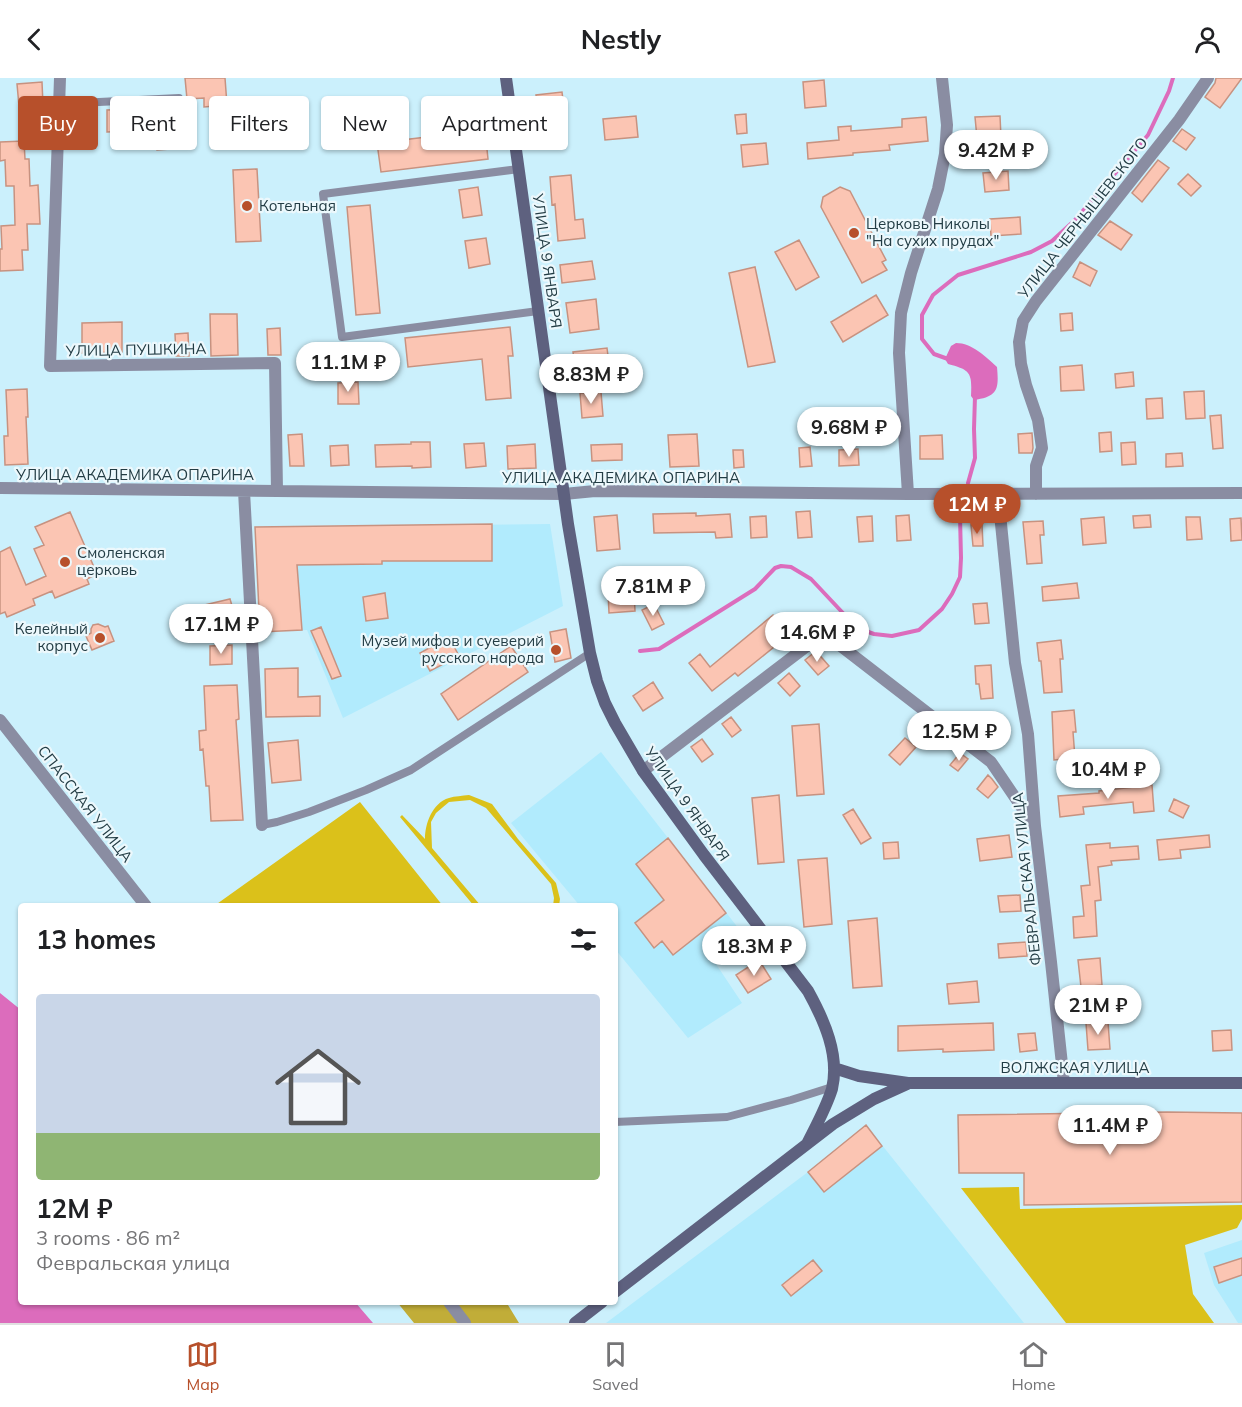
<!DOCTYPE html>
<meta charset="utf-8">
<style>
body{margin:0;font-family:Mulish,sans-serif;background:#f2f2f2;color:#202124;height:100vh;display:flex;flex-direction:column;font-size:22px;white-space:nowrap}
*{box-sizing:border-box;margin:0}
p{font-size:20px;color:#757577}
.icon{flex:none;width:33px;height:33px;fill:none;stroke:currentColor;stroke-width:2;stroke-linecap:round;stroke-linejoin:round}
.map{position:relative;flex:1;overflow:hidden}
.panel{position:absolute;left:18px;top:825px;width:600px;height:402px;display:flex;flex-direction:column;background:#fff;border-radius:6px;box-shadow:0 2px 4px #0004}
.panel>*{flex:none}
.guide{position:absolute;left:18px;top:18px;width:600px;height:54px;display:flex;gap:12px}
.price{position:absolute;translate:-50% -51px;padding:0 14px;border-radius:21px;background:#fff;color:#222;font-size:20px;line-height:39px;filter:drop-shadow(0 2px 3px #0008)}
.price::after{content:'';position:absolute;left:50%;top:36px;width:18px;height:14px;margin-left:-9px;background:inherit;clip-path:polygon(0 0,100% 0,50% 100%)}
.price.on{background:#b7502b;color:#fff}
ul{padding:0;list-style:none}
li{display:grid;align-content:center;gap:12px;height:318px;padding:0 18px}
li span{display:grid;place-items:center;height:186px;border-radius:6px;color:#555}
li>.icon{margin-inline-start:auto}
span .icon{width:108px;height:108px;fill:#fffc;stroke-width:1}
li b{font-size:26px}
h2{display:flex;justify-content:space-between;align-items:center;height:72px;padding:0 18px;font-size:26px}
.pill{padding:0 21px;border-radius:6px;background:#fff;box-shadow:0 2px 4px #0004;font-size:21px;line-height:54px}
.pill.on{background:#b7502b;color:#fff}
header{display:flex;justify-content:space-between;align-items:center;height:78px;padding:0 18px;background:#fff;font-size:27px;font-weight:700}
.tabs{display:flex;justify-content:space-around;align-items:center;height:84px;border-top:2px solid #e0e0e0;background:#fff;font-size:16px;color:#757577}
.tabs a{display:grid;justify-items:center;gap:3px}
.tabs .on{color:#b7502b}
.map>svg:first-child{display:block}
.built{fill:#b1ebfd}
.green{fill:#dbc11a}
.forest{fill:#c1ad38}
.water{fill:#dc6cbc}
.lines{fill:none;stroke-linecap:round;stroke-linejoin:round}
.stream{stroke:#dc6cbc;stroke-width:4}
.building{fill:#fbc5b3;stroke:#c79280;stroke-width:1.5}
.lane{stroke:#8a8da2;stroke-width:8}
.street{stroke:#8a8da2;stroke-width:12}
.secondary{stroke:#5e617f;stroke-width:12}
.poi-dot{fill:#b7502b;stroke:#ecf8fc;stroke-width:2}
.labels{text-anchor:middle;stroke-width:4.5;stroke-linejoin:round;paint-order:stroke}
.poi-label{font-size:15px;fill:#223c44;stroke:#ecf8fc;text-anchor:start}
.street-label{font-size:15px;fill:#223c44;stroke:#ecf8fc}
</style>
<header><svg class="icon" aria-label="back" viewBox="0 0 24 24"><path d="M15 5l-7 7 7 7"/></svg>Nestly<svg class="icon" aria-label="person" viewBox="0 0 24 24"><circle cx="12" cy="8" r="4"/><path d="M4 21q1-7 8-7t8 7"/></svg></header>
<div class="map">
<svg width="1242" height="1245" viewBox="0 0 1242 1245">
<rect width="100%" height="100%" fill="#cbf0fc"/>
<path class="built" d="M 550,446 L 563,528 L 343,640 L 307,552 L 260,554 L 255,449 Z
M 601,674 L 746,860 L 716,886 L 742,925 L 688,960 L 615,871 L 615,828 L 580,828 L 511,745 Z
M 866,1047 L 1024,1245 L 606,1245 L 808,1094 Z
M 1242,1162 L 1242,1245 L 1238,1245 L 1214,1207 L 1204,1175 Z"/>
<path class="green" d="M 469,717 L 492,726 L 518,761 L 556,805 L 560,821 L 559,828 L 553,828 L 554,820 L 551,806 L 486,730 L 470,722 L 449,724 L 436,735 L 431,744 L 432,770 L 481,828 L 474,828 L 400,739 L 402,737 L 425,761 C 425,746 432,725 449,720 C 455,718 462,718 469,717 Z
M 360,724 L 443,828 L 214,828 Z
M 1019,1109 L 1020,1131 L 1242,1127 L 1242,1141 L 1237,1150 L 1185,1167 L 1193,1216 L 1214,1245 L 1066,1245 L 961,1110 Z"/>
<path class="forest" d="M 397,1224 L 511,1224 L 508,1227 L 519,1245 L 414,1245 Z"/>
<path class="water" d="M 956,265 C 972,265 986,279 997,289 C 999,311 998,319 974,322 L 971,318 C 972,295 971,292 948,286 L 945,281 L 951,268 Z
M 0,915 L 21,932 L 21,1224 L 355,1224 L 373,1245 L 0,1245 Z"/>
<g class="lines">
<path class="stream" d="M 948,281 L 934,276 L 922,261 L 922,237 L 933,217 L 958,197 L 1031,174 L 1052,163 L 1075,142 L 1148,57 L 1169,13 L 1173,0
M 968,405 L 975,380 L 974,351 L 975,318
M 640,573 L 659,571 L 755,511 L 775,490 L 781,488 L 791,489 L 811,501 L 857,550 L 874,556 L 892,558 L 919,552 L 942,531 L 952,516 L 960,499 L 961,480 L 960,438 L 963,427"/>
</g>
<path class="building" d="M 185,0 L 225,0 L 227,27 L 204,29 L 204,20 L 187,21 Z
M 1216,0 L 1242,0 L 1220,30 L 1205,19 L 1215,5 Z
M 824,2 L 826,28 L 805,30 L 803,4 Z
M 42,4 L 43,27 L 19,28 L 17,6 Z
M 562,14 L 564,30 L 538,33 L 536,17 Z
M 182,28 L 185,70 L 157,72 L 154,31 Z
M 133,31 L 134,53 L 107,54 L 107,32 Z
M 746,36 L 747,55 L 737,56 L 735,37 Z
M 636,38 L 638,59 L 605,62 L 603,41 Z
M 1000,38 L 1001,59 L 977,60 L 975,39 Z
M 926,39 L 928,63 L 889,67 L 890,72 L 853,75 L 853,77 L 808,81 L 807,65 L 839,62 L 838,49 L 851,48 L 851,53 L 902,49 L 902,41 Z
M 1182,51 L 1195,60 L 1186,72 L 1173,63 Z
M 485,52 L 488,81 L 381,94 L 377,65 Z
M 24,63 L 25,81 L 29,81 L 30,108 L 38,107 L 40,146 L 27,146 L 28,172 L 22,172 L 23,192 L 0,193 L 0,171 L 2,171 L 1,148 L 15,147 L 14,108 L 6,108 L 5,82 L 0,83 L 0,64 Z
M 766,65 L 768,86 L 743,89 L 741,67 Z
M 1158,82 L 1169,90 L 1142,124 L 1132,115 Z
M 257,91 L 261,163 L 236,164 L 233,92 Z
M 1008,93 L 1009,112 L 985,114 L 983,95 Z
M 1188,96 L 1201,108 L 1191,118 L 1178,106 Z
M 571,97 L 575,142 L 583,141 L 585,160 L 558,163 L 555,126 L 552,127 L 550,99 Z
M 478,109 L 482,137 L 463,140 L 459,112 Z
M 840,109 L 850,113 L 886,182 L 882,184 L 887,192 L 862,205 L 821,129 L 823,119 Z
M 370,127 L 380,235 L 356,237 L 347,129 Z
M 1020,139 L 1021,156 L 991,158 L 990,141 Z
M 1110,143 L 1132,157 L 1121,172 L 1098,157 Z
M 486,160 L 490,186 L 469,190 L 465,163 Z
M 799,162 L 819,199 L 796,212 L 775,174 Z
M 592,183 L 595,201 L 562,205 L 560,187 Z
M 1080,184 L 1097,193 L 1090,208 L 1073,199 Z
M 755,189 L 775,284 L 748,289 L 729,195 Z
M 876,217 L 888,237 L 843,264 L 831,244 Z
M 596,221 L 599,251 L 570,255 L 566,225 Z
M 1072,235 L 1073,252 L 1061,253 L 1060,236 Z
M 210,236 L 237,236 L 238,277 L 211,278 Z
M 122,244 L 122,274 L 82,275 L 82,245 Z
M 510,249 L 513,278 L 508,278 L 511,320 L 486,322 L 482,281 L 408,289 L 405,260 Z
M 280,250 L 281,277 L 268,277 L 267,251 Z
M 188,255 L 189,278 L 176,278 L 175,256 Z
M 607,270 L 610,293 L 576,297 L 573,274 Z
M 1082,287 L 1084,312 L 1061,313 L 1060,289 Z
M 1133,294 L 1134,308 L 1116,310 L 1115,296 Z
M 358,304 L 359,326 L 338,326 L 338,305 Z
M 27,311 L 28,339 L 26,339 L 28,386 L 5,387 L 4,358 L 8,358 L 6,312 Z
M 1204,313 L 1205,340 L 1186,341 L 1184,314 Z
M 601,314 L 603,338 L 582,340 L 580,315 Z
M 1162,320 L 1163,340 L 1147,341 L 1146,321 Z
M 1221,337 L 1223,370 L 1213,371 L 1210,338 Z
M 1111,354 L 1112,373 L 1100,374 L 1099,355 Z
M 1032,355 L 1033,370 L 1032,375 L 1019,375 L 1018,356 Z
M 302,356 L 304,388 L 290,388 L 288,357 Z
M 697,356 L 699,388 L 670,389 L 668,357 Z
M 942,357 L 943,381 L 920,381 L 920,358 Z
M 411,364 L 430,364 L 431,389 L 412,390 L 412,388 L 376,389 L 375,367 L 411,366 Z
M 1135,364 L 1136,386 L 1122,387 L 1121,365 Z
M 484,365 L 486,388 L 466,390 L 464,366 Z
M 535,366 L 536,390 L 508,391 L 507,368 Z
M 622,366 L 622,382 L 592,383 L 591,367 Z
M 348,367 L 349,387 L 331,388 L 330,368 Z
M 810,369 L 812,388 L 800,389 L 799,370 Z
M 858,371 L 859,387 L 839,388 L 839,372 Z
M 733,372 L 743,372 L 744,389 L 734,390 Z
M 1182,375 L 1183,388 L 1166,389 L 1166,376 Z
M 810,433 L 812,459 L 798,460 L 796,434 Z
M 70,434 L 97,496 L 87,501 L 89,506 L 55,520 L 52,513 L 33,521 L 35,527 L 7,539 L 5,534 L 0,536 L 0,474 L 10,469 L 26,507 L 46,498 L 34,471 L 44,467 L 35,449 Z
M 696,435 L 696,438 L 730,436 L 732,459 L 716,460 L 715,454 L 654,455 L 653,436 Z
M 617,437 L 620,471 L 597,473 L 594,439 Z
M 909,437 L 911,462 L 897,463 L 896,438 Z
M 1150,437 L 1151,449 L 1134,450 L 1133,438 Z
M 766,438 L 767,459 L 751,460 L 750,439 Z
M 872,438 L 873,463 L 859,464 L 857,439 Z
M 1104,439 L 1106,465 L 1083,467 L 1081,441 Z
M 1186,439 L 1200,439 L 1202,461 L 1187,462 Z
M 1241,440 L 1242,462 L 1231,463 L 1230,441 Z
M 1043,443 L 1044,457 L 1040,457 L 1042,485 L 1027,486 L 1023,444 Z
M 492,446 L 492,483 L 382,483 L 382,486 L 297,487 L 302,552 L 260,554 L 255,449 Z
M 982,446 L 983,468 L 973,468 L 971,447 Z
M 1077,505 L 1079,520 L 1043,523 L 1042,509 Z
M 634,512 L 635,533 L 609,535 L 608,514 Z
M 385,515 L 388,540 L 366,543 L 363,519 Z
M 230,521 L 235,538 L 204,546 L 200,528 Z
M 987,525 L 989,545 L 975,546 L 973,526 Z
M 654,526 L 664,546 L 652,552 L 642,532 Z
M 773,537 L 789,557 L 738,598 L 735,595 L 712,613 L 689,585 L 700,576 L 710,589 Z
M 98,546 L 105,549 L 108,548 L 114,563 L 92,572 L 86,558 L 91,555 L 91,551 L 93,547 Z
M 321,549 L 341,598 L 332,601 L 311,553 Z
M 566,551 L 571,580 L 555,584 L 550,554 Z
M 449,559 L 459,578 L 430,593 L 420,575 Z
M 1061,562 L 1063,581 L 1060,581 L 1062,614 L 1044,615 L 1041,583 L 1039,583 L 1037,565 Z
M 232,567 L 232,586 L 210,587 L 210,568 Z
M 511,568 L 528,594 L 458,642 L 441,616 Z
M 816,573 L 829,588 L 818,597 L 805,582 Z
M 991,587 L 993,620 L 981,621 L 979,606 L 976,606 L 975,588 Z
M 298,590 L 298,619 L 320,618 L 320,638 L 266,639 L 265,591 Z
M 789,595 L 800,608 L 790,618 L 778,605 Z
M 653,604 L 663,620 L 643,633 L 633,618 Z
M 237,607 L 239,641 L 236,642 L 243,742 L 211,743 L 209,708 L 206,708 L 203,671 L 200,672 L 199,653 L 206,652 L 204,608 Z
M 1074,632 L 1076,654 L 1073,654 L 1075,680 L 1054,682 L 1052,634 Z
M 731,639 L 741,652 L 732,659 L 722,646 Z
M 819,646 L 824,716 L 797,718 L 792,648 Z
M 905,660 L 916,669 L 900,687 L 889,677 Z
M 702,661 L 713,676 L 702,684 L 691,669 Z
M 298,662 L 301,702 L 272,705 L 268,665 Z
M 960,675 L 968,681 L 958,693 L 950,687 Z
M 988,697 L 992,701 L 998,709 L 988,720 L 977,711 Z
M 1152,707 L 1154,733 L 1134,735 L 1133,724 L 1083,729 L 1084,736 L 1060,739 L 1058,718 L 1099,715 L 1099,713 Z
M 779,717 L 784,784 L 758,786 L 752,720 Z
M 1174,721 L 1189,728 L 1183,740 L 1169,733 Z
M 853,731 L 871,760 L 861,766 L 843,737 Z
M 1009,757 L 1012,779 L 980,783 L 977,761 Z
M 1209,757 L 1210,769 L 1180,772 L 1181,780 L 1159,782 L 1157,762 Z
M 668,760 L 726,835 L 673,877 L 662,863 L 654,870 L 635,845 L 664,822 L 636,786 Z
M 898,764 L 899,780 L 884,781 L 883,765 Z
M 1110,765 L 1110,770 L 1138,768 L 1139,781 L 1111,783 L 1112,787 L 1098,789 L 1101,822 L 1095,823 L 1097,858 L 1074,860 L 1073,839 L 1084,838 L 1081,808 L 1090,807 L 1086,767 Z
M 827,780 L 832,846 L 804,849 L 798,782 Z
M 1020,817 L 1021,833 L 1000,834 L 998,818 Z
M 877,840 L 882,908 L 853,910 L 848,843 Z
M 1026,864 L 1027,878 L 999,880 L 998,866 Z
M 1100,880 L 1102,907 L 1081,909 L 1078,882 Z
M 759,882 L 771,901 L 748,915 L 736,897 Z
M 977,903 L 979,924 L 949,926 L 947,906 Z
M 1108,944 L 1110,971 L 1088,972 L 1086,945 Z
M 993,945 L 994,972 L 943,974 L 943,971 L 898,973 L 898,948 Z
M 1231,952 L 1232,972 L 1213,973 L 1212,953 Z
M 1035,955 L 1037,972 L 1020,974 L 1018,956 Z
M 1167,1034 L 1242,1035 L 1242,1124 L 1024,1127 L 1024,1095 L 959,1095 L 958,1037 Z
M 866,1047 L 882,1068 L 824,1114 L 808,1094 Z
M 1242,1180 L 1242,1197 L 1219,1205 L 1214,1189 Z
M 813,1182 L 822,1193 L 791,1218 L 782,1207 Z"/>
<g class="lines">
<path class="lane" d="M 59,26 L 179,20
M 519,91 L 323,116 L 342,259 L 538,233
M 262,747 L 277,744 L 309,734 L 366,712 L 411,692 L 590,575
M 615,1044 L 727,1039 L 791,1022 L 832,1009"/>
<path class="street" d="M 60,0 L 50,288 L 275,285 L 277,413
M 0,410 L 564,416 L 595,413 L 908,416 L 1242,415
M 244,413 L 262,747
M 908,416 L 899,275 L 901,235 L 911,195 L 938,111 L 945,76 L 947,47 L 942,0
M 998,416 L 1015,585 L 1028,656 L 1035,748 L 1051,884 L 1064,1005
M 1036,416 L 1036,388 L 1042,370 L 1038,342 L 1026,307 L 1021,286 L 1019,264 L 1023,243 L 1036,223 L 1179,42 L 1208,0
M 0,642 L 146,828
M 643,693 L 824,555 L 991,684 L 1033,746
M 449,1224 L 465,1245"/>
<path class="secondary" d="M 506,0 L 568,446 L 590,575 L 597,603 L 605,625 L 615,645 L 643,693 L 704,777 L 808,913 C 824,942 840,977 832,1011 C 826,1030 816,1048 807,1066
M 834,990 L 859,998 L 908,1005 L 1242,1005
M 615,1214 L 833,1046 L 874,1021 L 907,1006
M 575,1245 L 602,1224"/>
</g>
<g class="poi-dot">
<circle cx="247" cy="128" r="6"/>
<circle cx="854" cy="155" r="6"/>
<circle cx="65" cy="484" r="6"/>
<circle cx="100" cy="560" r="6"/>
<circle cx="556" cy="572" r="6"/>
</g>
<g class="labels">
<g class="poi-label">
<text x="259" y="133">Котельная</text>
<text x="866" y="151">Церковь Николы<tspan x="866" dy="17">"На сухих прудах"</tspan></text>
<text x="77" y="480">Смоленская<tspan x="77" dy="17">церковь</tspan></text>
<text x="88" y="556" text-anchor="end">Келейный<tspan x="88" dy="17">корпус</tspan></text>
<text x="544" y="568" text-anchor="end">Музей мифов и суеверий<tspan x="544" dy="17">русского народа</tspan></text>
</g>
<g class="street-label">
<text transform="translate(1083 140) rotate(-52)" y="5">УЛИЦА ЧЕРНЫШЕВСКОГО</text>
<text transform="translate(547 183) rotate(82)" y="5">УЛИЦА 9 ЯНВАРЯ</text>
<text transform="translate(136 272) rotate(-1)" y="5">УЛИЦА ПУШКИНА</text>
<text x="135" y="402">УЛИЦА АКАДЕМИКА ОПАРИНА</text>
<text x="621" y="405">УЛИЦА АКАДЕМИКА ОПАРИНА</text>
<text transform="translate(85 726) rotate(52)" y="5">СПАССКАЯ УЛИЦА</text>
<text transform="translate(687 726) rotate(55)" y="5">УЛИЦА 9 ЯНВАРЯ</text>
<text transform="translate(1027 801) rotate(-96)" y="5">ФЕВРАЛЬСКАЯ УЛИЦА</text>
<text x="1075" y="995">ВОЛЖСКАЯ УЛИЦА</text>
</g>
</g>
</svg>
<b class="price" style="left:996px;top:103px">9.42M ₽</b>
<b class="price" style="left:348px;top:315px">11.1M ₽</b>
<b class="price" style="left:591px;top:327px">8.83M ₽</b>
<b class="price" style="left:849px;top:380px">9.68M ₽</b>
<b class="price on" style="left:977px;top:457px">12M ₽</b>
<b class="price" style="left:653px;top:539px">7.81M ₽</b>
<b class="price" style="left:221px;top:577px">17.1M ₽</b>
<b class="price" style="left:817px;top:585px">14.6M ₽</b>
<b class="price" style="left:959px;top:684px">12.5M ₽</b>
<b class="price" style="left:1108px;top:722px">10.4M ₽</b>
<b class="price" style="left:754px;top:899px">18.3M ₽</b>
<b class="price" style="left:1098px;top:958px">21M ₽</b>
<b class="price" style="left:1110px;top:1078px">11.4M ₽</b>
<div class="guide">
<a class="pill on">Buy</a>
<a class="pill">Rent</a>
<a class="pill">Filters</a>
<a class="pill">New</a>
<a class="pill">Apartment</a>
</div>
<section class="panel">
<h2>13 homes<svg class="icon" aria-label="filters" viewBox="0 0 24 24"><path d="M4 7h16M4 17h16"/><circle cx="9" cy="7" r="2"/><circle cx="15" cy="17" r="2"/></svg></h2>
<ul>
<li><span style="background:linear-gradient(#c9d6e8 75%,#8fb573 0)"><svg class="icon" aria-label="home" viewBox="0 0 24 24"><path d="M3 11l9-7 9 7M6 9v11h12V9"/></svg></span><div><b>12M ₽</b><p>3 rooms · 86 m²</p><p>Февральская улица</p></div></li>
</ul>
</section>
</div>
<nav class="tabs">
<a class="on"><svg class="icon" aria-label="map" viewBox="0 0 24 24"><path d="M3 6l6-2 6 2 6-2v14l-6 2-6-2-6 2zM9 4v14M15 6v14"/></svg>Map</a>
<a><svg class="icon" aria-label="saved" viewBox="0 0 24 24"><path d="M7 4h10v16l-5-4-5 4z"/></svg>Saved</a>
<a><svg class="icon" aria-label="home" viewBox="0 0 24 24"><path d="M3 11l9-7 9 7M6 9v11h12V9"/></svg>Home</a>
</nav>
